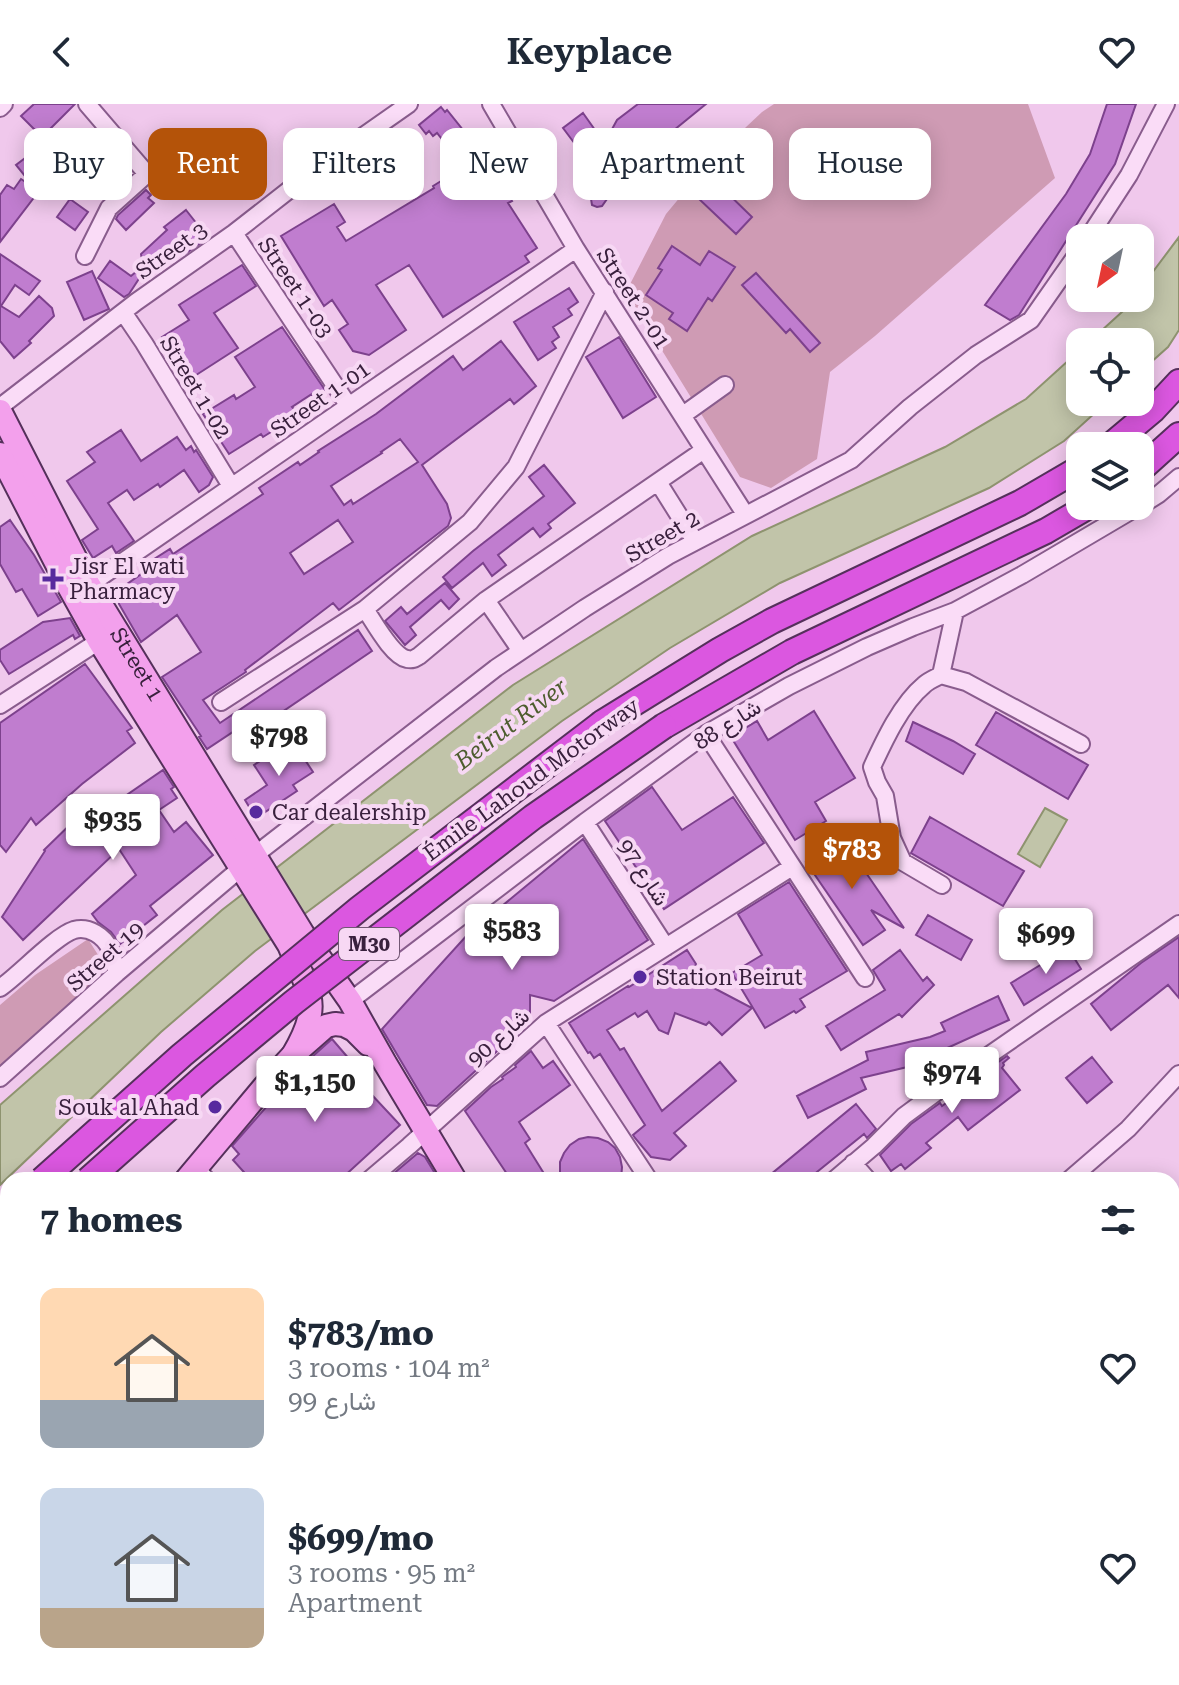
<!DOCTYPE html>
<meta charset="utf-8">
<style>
body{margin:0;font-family:"Roboto Serif",Vazirmatn,serif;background:#f2f2f3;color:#1f2937;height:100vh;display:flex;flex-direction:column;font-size:30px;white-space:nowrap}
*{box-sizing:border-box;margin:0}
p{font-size:26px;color:#747a83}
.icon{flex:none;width:44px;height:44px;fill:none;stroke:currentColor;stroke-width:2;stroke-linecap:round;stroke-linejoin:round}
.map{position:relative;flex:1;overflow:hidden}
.details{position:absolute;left:0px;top:1068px;width:1180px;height:514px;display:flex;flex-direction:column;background:#fff;border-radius:24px 24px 0 0;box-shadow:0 4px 20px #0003}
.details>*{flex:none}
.banner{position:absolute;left:24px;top:24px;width:1132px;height:72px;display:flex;gap:16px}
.needle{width:52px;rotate:213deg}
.buttons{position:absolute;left:1066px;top:120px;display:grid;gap:16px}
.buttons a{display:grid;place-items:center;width:88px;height:88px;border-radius:16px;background:#fff;box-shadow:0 4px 20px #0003;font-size:40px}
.price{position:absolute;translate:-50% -68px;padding:0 18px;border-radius:8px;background:#fff;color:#222;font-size:26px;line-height:52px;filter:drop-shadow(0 2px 4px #0008)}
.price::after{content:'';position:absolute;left:50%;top:48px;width:24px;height:18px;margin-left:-12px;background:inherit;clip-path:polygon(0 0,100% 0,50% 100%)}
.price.current{background:#b45309;color:#fff}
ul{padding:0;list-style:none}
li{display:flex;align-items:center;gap:24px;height:200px;padding:0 40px}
li span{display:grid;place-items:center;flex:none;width:224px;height:160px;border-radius:16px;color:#555}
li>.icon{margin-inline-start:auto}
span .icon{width:96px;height:96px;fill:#fffc;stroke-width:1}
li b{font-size:34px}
h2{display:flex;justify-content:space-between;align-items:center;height:96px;padding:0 40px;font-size:34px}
.chip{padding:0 28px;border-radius:16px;background:#fff;box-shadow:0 4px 20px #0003;font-size:28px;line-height:72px}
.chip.current{background:#b45309;color:#fff}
header{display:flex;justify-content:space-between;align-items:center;height:104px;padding:0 40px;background:#fff;font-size:36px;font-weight:600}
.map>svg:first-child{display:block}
.green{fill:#cf9bb4}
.water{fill:#c1c4a9;stroke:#8e936f;stroke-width:2}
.building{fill:#c07dcf;stroke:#7d418d;stroke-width:2;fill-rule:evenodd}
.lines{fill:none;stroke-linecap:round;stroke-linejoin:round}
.minor-casing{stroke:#895c8d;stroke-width:20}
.major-casing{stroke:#55305b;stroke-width:26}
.highway-casing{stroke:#55305b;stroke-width:28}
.minor{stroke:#fadcf7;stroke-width:16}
.major{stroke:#f3a0ec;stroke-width:22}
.highway{stroke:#db57e0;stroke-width:24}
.highway-bridge-casing{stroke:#55305b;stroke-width:28;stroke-linecap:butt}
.highway-bridge{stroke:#db57e0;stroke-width:24}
.poi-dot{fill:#572a9e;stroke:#f7d8f4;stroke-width:3}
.labels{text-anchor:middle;stroke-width:8;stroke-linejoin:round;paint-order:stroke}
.shield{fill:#f7d8f4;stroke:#725774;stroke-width:2}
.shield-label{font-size:20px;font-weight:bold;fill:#39203d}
.street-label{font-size:22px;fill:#39203d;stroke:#f7d8f4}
.poi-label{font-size:22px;fill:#39203d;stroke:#f7d8f4;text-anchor:start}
.water-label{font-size:24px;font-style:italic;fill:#4e5d2f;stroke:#f7d8f4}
</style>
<header><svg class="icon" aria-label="back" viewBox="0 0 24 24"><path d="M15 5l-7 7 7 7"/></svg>Keyplace<svg class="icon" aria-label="heart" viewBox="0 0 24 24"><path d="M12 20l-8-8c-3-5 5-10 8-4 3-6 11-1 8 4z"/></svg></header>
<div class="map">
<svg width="1179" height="1581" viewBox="0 0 1179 1581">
<rect width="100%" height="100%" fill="#f0c8ec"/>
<path class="green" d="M 774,0 L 1028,0 L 1055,74 L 875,232 L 830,268 L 817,355 L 771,384 L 740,373 L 626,188 L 666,110 L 711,56 L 762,8 Z
M 88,835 L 107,865 L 24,942 L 0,962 L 0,901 L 35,871 Z
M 1179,1150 L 1179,1479 L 1172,1478 L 1172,1154 Z
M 680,1574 L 782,1574 L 781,1581 L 669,1581 Z"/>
<path class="water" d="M 1179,133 L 1179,226 L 1168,243 L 1140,268 L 1140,238 L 1089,238 L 1123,207 L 1133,194 L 1140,194 L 1140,185 Z
M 1080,246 L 1080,298 L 1107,298 L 1064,337 L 989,384 L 780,479 L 670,544 L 562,617 L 255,847 L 161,928 L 0,1081 L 0,1001 L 222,806 L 513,581 L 752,432 L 945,343 L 1026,295 Z
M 1045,704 L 1067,716 L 1040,763 L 1018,750 Z"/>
<path class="building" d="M 34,0 L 75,0 L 42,33 L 21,12 Z
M 638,0 L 706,0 L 668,31 L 670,63 L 667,63 L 664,75 L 661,78 L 653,75 L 651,62 L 649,62 L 653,28 L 636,53 L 621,55 L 610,36 L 611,27 L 617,16 Z
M 1107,0 L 1136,0 L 1115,60 L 1019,211 L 1010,216 L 985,201 L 1066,90 L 1090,50 Z
M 441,3 L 445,8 L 447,6 L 467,31 L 464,34 L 467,38 L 453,49 L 437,29 L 433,32 L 429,27 L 426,30 L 419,21 Z
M 583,9 L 595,26 L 575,40 L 563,24 Z
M 402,37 L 419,63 L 419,67 L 404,77 L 384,49 Z
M 37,45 L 50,60 L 29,77 L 16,61 Z
M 483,51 L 512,97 L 508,99 L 537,144 L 525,152 L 529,158 L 443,213 L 409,161 L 376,181 L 406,226 L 369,251 L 353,247 L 339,226 L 348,220 L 332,196 L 324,202 L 281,132 L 334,100 L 345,118 L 337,123 L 346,137 L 434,84 L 433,82 Z
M 95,55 L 102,62 L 105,59 L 112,67 L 90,87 L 83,79 L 88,74 L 82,67 Z
M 618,56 L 626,68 L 602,102 L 597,103 L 592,101 L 591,95 Z
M 21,75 L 39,87 L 0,138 L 0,91 L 7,81 L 14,85 Z
M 715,77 L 752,113 L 736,130 L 698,94 Z
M 146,86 L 151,91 L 148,94 L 154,99 L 126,126 L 116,115 L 118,111 Z
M 70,95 L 88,108 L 75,126 L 57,113 Z
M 186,106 L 208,134 L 185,150 L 182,147 L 146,173 L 144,167 L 129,190 L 124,193 L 98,174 L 110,157 L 131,172 L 143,162 L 141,150 L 167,126 L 164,123 Z
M 672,142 L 700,161 L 709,147 L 735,163 L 712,197 L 708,194 L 687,227 L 669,215 L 673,209 L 646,191 L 662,166 L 658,164 Z
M 0,150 L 40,177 L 29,191 L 15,181 L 1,202 L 19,213 L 39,192 L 52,204 L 54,212 L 29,237 L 31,239 L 14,254 L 0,237 Z
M 242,161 L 256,182 L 214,209 L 238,244 L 190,275 L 162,233 L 189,216 L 179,201 Z
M 92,167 L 109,205 L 84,216 L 67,178 Z
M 756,169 L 820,239 L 810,248 L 790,225 L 786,229 L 742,181 Z
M 569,184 L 578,198 L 568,205 L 572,211 L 553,223 L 559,233 L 552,238 L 556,244 L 538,256 L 514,218 Z
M 282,223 L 325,286 L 314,293 L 312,290 L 292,303 L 295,306 L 280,316 L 282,321 L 263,333 L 261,330 L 229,350 L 203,310 L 234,291 L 236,295 L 255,283 L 235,253 Z
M 619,233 L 656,293 L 623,314 L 586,253 Z
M 501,237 L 536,282 L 514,300 L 510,295 L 422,361 L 447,400 L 451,414 L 448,422 L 339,506 L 333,499 L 245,566 L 246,568 L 203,596 L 220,619 L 358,526 L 372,547 L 251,629 L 245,620 L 207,645 L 199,633 L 201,632 L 162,573 L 201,548 L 177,511 L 141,538 L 119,500 L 118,490 L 120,485 L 154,461 L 151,457 L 170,445 L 173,450 L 263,390 L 259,384 L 298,358 L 300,361 L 319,348 L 318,347 L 376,310 L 453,252 L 463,266 ZM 400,335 L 418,358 L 353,400 L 351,396 L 344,401 L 331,382 L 382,349 L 381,348 ZM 338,416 L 353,438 L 304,470 L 290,449 Z
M 121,326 L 141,357 L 177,333 L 186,346 L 191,342 L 194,348 L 196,346 L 213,373 L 209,381 L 199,388 L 184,366 L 160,383 L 158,380 L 134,396 L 127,386 L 108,399 L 134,437 L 116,449 L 112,442 L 93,454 L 82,436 L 98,425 L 67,377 L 95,358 L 87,348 Z
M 544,361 L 575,399 L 548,420 L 551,424 L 540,433 L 533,424 L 498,451 L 506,461 L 492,472 L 483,459 L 452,484 L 443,473 L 473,447 L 544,392 L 529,373 Z
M 10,416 L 34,451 L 61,498 L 38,512 L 22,485 L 16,488 L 0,460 L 0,423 Z
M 445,479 L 459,495 L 449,505 L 441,496 L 410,523 L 416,531 L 405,541 L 385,517 L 401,503 L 407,510 Z
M 70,514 L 80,532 L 75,535 L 73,531 L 9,570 L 0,556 L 0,546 L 43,518 Z
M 85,560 L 132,624 L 127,627 L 135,639 L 82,680 L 36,721 L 31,714 L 6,748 L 0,741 L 0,619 Z
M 814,607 L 855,674 L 815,698 L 826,717 L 795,736 L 731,633 L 757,617 L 768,636 Z
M 996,608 L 1088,661 L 1068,695 L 976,641 Z
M 913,618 L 953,637 L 975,650 L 963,670 L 906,637 Z
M 292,636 L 313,668 L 293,681 L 297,687 L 256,714 L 245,696 L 267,681 L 254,661 Z
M 163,666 L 174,683 L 171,685 L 177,694 L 159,706 L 174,728 L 186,718 L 213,751 L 150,802 L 157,811 L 120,840 L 111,828 L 98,818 L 92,810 L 136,771 L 119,745 L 23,836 L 2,813 L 45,747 L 44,746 L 79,712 L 86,719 Z
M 652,683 L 682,726 L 733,693 L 764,739 L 664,805 L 605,717 Z
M 930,713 L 1024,767 L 1003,802 L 911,749 Z
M 842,734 L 904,824 L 871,806 L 885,826 L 863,841 L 806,758 Z
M 583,735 L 648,836 L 554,897 L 530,891 L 530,917 L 437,1002 L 427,1001 L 382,925 L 478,819 L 479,821 Z
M 789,778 L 847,867 L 800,895 L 805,903 L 796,909 L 794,907 L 765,924 L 732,869 L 762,851 L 738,810 Z
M 928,811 L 972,836 L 961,856 L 916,831 Z
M 1179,833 L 1179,894 L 1168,881 L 1111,926 L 1091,900 L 1141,859 Z
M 1068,844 L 1081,865 L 1024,901 L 1011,879 Z
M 687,846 L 696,860 L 689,871 L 752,904 L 722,931 L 709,918 L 706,921 L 675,909 L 668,930 L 659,926 L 647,907 L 638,913 L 635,909 L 607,926 L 620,946 L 624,944 L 662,1007 L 720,958 L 736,977 L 674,1029 L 686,1042 L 670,1056 L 651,1053 L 635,1034 L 633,1031 L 645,1021 L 600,950 L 594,954 L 590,948 L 588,949 L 569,919 L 628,882 L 629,883 Z
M 900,846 L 923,877 L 927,873 L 934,881 L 902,913 L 899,910 L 841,946 L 826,922 L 885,886 L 873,866 Z
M 998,892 L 1009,916 L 945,945 L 949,952 L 937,956 L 861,974 L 866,985 L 808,1014 L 797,992 L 868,956 L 866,948 L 930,933 L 945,927 L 941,919 Z
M 332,935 L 362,970 L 357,975 L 400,1021 L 340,1076 L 251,1076 L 233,1056 L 239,1050 L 232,1042 L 303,961 Z
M 531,947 L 543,964 L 553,957 L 570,981 L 519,1018 L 530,1035 L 525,1039 L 548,1076 L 511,1076 L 465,1007 L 491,983 L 503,975 L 502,973 L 516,963 L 515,961 Z
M 1007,952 L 1009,954 L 1003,959 L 1004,961 L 1002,964 L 1020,986 L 968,1026 L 958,1013 L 926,1039 L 931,1044 L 905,1065 L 901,1060 L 891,1067 L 880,1051 L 911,1020 L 940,999 L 942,1002 L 980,974 L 978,972 Z
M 1092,953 L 1112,978 L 1087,999 L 1066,974 Z
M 856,1000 L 876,1025 L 867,1034 L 864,1030 L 807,1076 L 764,1076 Z
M 588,1033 L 598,1034 L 608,1038 L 615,1044 L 620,1053 L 622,1063 L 621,1076 L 560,1076 L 560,1058 L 564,1049 L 570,1041 L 579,1035 Z
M 418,1049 L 425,1053 L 439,1076 L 386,1076 Z"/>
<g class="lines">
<defs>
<path id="minor" d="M 491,0 L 576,145 L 745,410
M 0,4 L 4,0
M 234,129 L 348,301
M 1088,134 L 1129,71 L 1166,0
M 85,152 L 109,104 L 147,70 L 87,0
M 123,208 L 144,239 L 231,382
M 0,303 L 136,198 L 234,129 L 312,68 L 409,0
M 683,311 L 725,281
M 658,378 L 695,437
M 1140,402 L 1159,390 L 1179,373
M 89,481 L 576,145
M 486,496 L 704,346
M 365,505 C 374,518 392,552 407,555 C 413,556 414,555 419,552 L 486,496 L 521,547
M 941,571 L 966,578 L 1081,640
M 221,598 L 365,505 L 470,418 L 516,363 L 605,188
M 0,601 L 99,537
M 706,630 L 865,874
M 585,718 L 666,843
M 255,751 L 496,564 L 585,504 L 668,452 L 851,356 L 910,303 L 976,251 L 1031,216 L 1080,146
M 942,781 L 903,758 L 892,734 L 885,692 L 877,678 L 872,663 C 884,637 901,600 924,581 C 928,577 935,574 941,571 L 955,507
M 0,884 C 19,871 55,832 74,826 C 89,822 104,832 110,845 C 113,852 115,862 117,869
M 350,897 L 585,718 L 706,630 L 789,582 L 867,543 L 913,523 L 955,507 L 1022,471 L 1139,402
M 546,919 L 647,1073
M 0,974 L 117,869 L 241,764
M 853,1059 L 868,1076
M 195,1064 L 207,1076
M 369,1076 L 409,1042 L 546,919 L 792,763
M 834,1076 L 874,1042 L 904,1012 L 946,981 L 1179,820
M 1069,1076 L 1128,1025 L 1179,970
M 1172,1143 L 1179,1138
M 1172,1247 L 1179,1247
M 0,1539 L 8,1537
M 430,1574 L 433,1581
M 80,1581 L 84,1580"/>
<g id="major">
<path id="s1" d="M 0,307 L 89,481 L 303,830 L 350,897 L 385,959 L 455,1076"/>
<path d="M 0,350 L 64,474 L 99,537 L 289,841 C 310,891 323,900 293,951"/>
<path d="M 186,1076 L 269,977 L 293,951 L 326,922 L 335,920 L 344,921 L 354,926 L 368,940"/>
<path d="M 0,1312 L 8,1302"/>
<path d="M 177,1574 L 180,1581"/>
</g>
<path id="highway" d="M 1110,342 L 1153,306 L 1179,278
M 1140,366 L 1179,331
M 602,619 L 720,546 L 772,517 L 1020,399 L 1080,364
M 664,622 L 792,548 L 1046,427 L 1089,402
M 0,1114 L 8,1106
M 0,1156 L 8,1148
M 1172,1501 L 1179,1502
M 1172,1531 L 1179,1532
M 225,1581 L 244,1574
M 266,1581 L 285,1574
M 313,1581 L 332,1574
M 363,1581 L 384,1574"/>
</defs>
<use href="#minor" class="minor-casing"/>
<use href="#major" class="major-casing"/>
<use href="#highway" class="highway-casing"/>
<use href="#minor" class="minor"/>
<use href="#major" class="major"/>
<use href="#highway" class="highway"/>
<defs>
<path id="highway-bridge" d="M 42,1076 L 182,951 L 360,804 L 602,619
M 88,1076 L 205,972 L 294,898 L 533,713 L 664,622"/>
</defs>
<use href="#highway-bridge" class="highway-bridge-casing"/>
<use href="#highway-bridge" class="highway-bridge"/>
</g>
<g class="poi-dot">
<path d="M49 463h8v8h8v8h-8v8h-8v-8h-8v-8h8z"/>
<circle cx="256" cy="708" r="8"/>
<circle cx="640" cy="873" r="8"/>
<circle cx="215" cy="1003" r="8"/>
</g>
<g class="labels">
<rect class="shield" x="339" y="824" width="60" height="32" rx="6"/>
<g class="shield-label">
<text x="369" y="847">M30</text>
</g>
<g class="street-label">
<text transform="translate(171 146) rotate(-35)" y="8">Street 3</text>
<text transform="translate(296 183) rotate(56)" y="8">Street 1-03</text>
<text transform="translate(634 194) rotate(57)" y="8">Street 2-01</text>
<text transform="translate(196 283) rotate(59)" y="8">Street 1-02</text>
<text transform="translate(320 295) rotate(-35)" y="8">Street 1-01</text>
<text transform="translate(662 432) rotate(-30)" y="8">Street 2</text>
<text dy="8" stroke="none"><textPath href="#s1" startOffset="288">Street 1</textPath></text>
<text transform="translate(727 620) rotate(-32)" y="8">شارع 88</text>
<text transform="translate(531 675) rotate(-36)" y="8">Émile Lahoud Motorway</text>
<text transform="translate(644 768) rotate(57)" y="8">شارع 97</text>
<text transform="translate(105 852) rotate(-41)" y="8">Street 19</text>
<text transform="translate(498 933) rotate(-42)" y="8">شارع 90</text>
</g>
<g class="poi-label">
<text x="69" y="470">Jisr El wati<tspan x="69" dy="25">Pharmacy</tspan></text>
<text x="272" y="716">Car dealership</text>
<text x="656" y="881">Station Beirut</text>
<text x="199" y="1011" text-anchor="end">Souk al Ahad</text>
</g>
<g class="water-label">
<text transform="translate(511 620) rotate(-37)" y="8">Beirut River</text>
</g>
</g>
</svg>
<div class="buttons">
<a><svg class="needle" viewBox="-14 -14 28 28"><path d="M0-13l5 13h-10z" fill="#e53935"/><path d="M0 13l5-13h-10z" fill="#747a83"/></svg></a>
<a><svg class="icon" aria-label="locate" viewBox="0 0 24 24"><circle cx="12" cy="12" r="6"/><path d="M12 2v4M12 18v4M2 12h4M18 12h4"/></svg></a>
<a><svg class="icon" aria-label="layers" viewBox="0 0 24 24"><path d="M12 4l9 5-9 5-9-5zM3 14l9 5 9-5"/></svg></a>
</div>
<b class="price" style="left:279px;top:674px">$798</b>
<b class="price" style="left:113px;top:758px">$935</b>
<b class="price current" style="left:852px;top:787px">$783</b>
<b class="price" style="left:512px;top:868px">$583</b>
<b class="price" style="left:1046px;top:872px">$699</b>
<b class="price" style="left:952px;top:1011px">$974</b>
<b class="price" style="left:315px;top:1020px">$1,150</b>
<div class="banner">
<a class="chip">Buy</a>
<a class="chip current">Rent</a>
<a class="chip">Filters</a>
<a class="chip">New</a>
<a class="chip">Apartment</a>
<a class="chip">House</a>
</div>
<section class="details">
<h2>7 homes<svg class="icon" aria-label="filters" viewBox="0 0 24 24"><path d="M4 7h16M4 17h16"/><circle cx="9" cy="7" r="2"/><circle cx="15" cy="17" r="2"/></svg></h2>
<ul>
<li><span style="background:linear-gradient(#ffd9b3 70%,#9aa5b1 0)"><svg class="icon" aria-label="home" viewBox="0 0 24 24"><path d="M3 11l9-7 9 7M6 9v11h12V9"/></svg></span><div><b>$783/mo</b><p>3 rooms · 104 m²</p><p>شارع 99</p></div><svg class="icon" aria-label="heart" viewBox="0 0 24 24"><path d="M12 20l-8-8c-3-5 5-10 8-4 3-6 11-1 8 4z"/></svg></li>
<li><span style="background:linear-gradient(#c9d6e8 75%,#b9a48a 0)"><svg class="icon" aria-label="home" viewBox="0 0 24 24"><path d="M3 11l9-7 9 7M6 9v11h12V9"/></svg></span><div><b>$699/mo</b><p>3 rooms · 95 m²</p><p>Apartment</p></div><svg class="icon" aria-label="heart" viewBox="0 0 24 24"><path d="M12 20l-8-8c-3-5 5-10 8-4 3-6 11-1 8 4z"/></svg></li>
</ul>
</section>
</div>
